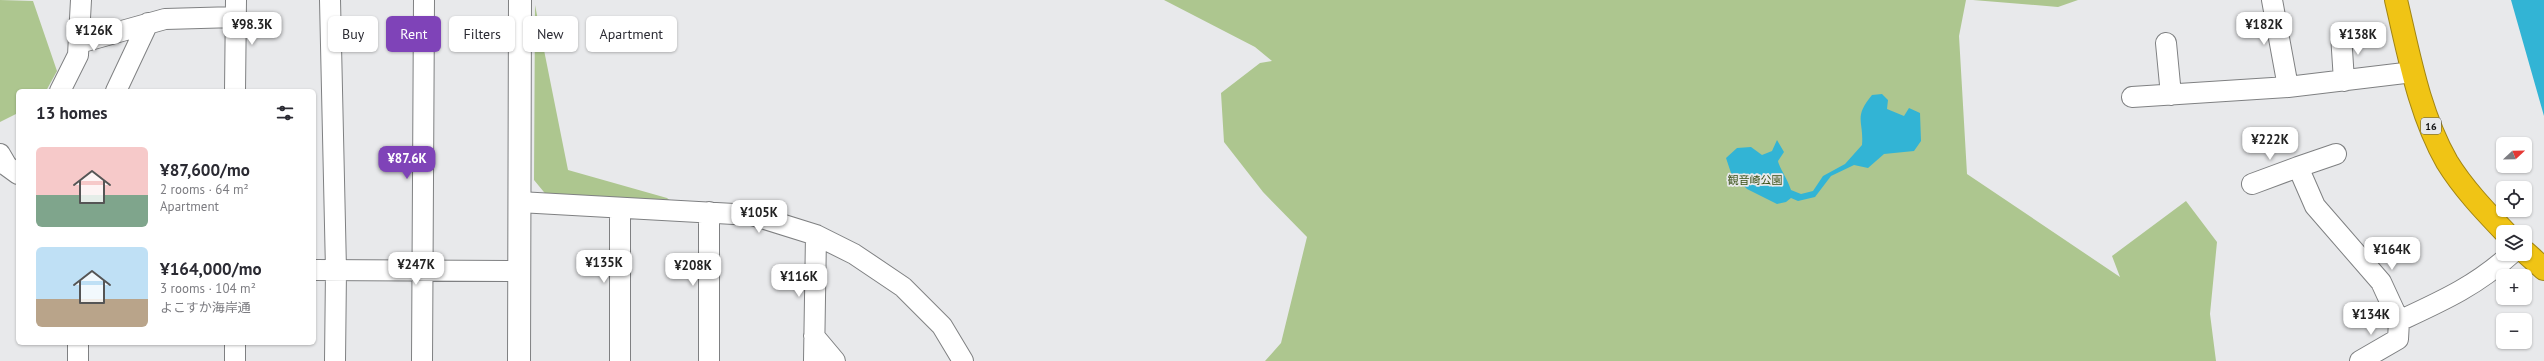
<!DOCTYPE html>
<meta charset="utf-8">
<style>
body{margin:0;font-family:"PT Sans","Noto Sans JP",sans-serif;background:#f2f2f3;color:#2b2b33;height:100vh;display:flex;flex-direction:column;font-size:15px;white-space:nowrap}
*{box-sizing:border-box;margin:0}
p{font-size:13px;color:#7c7c81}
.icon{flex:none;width:22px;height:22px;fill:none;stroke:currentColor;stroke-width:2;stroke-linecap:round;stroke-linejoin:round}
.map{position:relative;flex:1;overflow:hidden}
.sheet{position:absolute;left:16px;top:89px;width:300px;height:256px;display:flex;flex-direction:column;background:#fff;border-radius:6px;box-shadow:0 1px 3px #0004}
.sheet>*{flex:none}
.guide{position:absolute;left:328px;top:16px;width:380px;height:36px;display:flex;gap:8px}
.needle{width:26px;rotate:68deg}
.controls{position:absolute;left:2496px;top:137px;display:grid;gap:8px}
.controls a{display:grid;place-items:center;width:36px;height:36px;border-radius:6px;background:#fff;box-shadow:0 1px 3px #0004;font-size:20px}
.price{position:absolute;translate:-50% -34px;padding:0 9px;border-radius:8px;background:#fff;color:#222;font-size:13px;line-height:26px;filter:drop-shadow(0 1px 2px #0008)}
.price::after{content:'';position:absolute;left:50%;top:24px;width:12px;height:9px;margin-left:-6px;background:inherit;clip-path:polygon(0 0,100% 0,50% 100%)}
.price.selected{background:#7f43b8;color:#fff}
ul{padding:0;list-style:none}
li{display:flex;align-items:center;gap:12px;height:100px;padding:0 20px}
li span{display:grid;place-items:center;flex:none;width:112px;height:80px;border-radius:6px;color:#555}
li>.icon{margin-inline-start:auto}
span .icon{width:48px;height:48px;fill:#fffc;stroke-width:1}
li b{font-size:17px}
h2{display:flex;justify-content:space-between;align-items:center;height:48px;padding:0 20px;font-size:17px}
.pill{padding:0 14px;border-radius:6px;background:#fff;box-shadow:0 1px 3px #0004;font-size:14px;line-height:36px}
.pill.selected{background:#7f43b8;color:#fff}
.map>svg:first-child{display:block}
.green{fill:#adc68f}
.water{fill:#32b4d5}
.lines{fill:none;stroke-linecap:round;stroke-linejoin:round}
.street-casing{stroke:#7f8082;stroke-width:22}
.secondary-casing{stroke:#7f8082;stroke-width:24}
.highway-casing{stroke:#a18513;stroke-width:24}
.street{stroke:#fff;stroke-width:20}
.secondary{stroke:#fff;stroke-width:22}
.highway{stroke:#f0c415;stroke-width:22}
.labels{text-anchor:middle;stroke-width:3.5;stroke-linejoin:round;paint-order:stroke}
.shield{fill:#e8e9eb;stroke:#505052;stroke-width:1}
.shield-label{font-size:10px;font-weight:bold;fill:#0f0f10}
.park-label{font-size:11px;fill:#384f15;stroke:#e8e9eb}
</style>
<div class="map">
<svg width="2544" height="361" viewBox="0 0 2544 361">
<rect width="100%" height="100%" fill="#e8e9eb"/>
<path class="green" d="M 0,0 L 33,1 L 57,71 L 46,91 L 18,91 L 18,113 L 0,122 Z
M 1164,0 L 1966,0 L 1959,36 L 1967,174 L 2120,277 L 2112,256 L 2186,201 L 2217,242 L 2210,314 L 2216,361 L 1265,361 L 1281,343 L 1307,237 L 1263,192 L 1224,142 L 1221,93 L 1260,63 L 1272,61 L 1255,47 Z
M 1973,0 L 2078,0 L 2058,7 Z
M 535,5 L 568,170 L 667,198 L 674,204 L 548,197 L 534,180 Z"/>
<path class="water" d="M 2511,0 L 2544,0 L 2544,116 Z
M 1882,94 L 1888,100 L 1887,109 L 1904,116 L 1909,108 L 1920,113 L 1921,141 L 1914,151 L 1884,154 L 1868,168 L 1854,165 L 1831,176 L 1815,197 L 1798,201 L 1791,198 L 1786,202 L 1777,204 L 1747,189 L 1731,173 L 1726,158 L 1737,148 L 1751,147 L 1762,155 L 1772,151 L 1777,140 L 1784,152 L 1778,161 C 1779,167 1788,180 1791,190 L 1801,194 L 1813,191 L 1823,176 L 1845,164 L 1862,145 C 1864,120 1853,118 1872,95 Z"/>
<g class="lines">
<defs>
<path id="street" d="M 330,0 L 336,270 L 335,361
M 2272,0 L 2288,87
M 2341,34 L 2344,81
M 79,43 L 165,19 L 236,17
M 2166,43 L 2171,95
M 60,91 L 78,55 L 81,0
M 116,91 L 148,23
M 235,91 L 236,0
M 2132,97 L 2288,87 L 2413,72
M 0,154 L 7,166 L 18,174
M 2336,154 L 2298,167 L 2315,206 L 2381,282 L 2399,321 C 2442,301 2476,286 2511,254
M 2252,184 L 2298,167
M 519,202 L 752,215 L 816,235 L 854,254 L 903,287 L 942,326 L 963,361
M 709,212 L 709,361
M 314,270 L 518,271
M 814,336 L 835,361
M 235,343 L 235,361
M 78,361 L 78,343
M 422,361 L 424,0
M 620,361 L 620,208
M 814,361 L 816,235
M 2360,361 L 2398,339 L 2399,321"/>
<path id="secondary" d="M 519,361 L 520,0"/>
<path id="highway" d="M 2396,0 C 2409,55 2419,113 2447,162 C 2463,188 2484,210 2505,232
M 2525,252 L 2544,269"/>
</defs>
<use href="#street" class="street-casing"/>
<use href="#secondary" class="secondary-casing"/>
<use href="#highway" class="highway-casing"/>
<use href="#street" class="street"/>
<use href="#secondary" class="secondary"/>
<use href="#highway" class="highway"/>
</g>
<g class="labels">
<rect class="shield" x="2421" y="118" width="20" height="16" rx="3"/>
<g class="shield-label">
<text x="2431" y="130">16</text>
</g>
<g class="park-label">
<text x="1755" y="184">観音崎公園</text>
</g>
</g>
</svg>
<div class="controls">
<a><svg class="needle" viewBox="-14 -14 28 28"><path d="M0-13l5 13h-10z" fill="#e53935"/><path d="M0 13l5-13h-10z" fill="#7c7c81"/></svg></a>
<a><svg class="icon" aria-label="locate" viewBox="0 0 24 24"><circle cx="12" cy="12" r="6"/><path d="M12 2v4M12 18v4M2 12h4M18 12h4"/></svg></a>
<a><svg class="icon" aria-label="layers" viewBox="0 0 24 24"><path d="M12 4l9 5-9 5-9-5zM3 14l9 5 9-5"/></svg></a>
<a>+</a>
<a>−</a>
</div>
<b class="price" style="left:252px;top:46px">¥98.3K</b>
<b class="price" style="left:2264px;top:46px">¥182K</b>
<b class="price" style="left:94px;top:52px">¥126K</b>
<b class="price" style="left:2358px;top:56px">¥138K</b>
<b class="price" style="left:2270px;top:161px">¥222K</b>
<b class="price selected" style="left:407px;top:180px">¥87.6K</b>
<b class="price" style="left:759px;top:234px">¥105K</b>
<b class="price" style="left:2392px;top:271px">¥164K</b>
<b class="price" style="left:604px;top:284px">¥135K</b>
<b class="price" style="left:416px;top:286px">¥247K</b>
<b class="price" style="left:693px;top:287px">¥208K</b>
<b class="price" style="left:799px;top:298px">¥116K</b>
<b class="price" style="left:2371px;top:336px">¥134K</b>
<div class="guide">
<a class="pill">Buy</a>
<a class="pill selected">Rent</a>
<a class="pill">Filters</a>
<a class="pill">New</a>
<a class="pill">Apartment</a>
</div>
<section class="sheet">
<h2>13 homes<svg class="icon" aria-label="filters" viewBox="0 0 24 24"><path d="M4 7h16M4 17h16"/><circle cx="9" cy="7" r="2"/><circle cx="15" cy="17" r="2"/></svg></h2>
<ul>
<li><span style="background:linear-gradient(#f6c9c9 60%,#7fa58c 0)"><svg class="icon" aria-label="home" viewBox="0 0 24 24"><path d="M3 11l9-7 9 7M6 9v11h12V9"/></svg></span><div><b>¥87,600/mo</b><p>2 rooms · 64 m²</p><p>Apartment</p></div></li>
<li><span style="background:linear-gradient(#bfe0f5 65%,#b9a48a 0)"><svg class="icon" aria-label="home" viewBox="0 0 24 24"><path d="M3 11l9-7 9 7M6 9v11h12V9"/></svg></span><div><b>¥164,000/mo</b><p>3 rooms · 104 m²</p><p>よこすか海岸通</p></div></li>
</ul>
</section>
</div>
